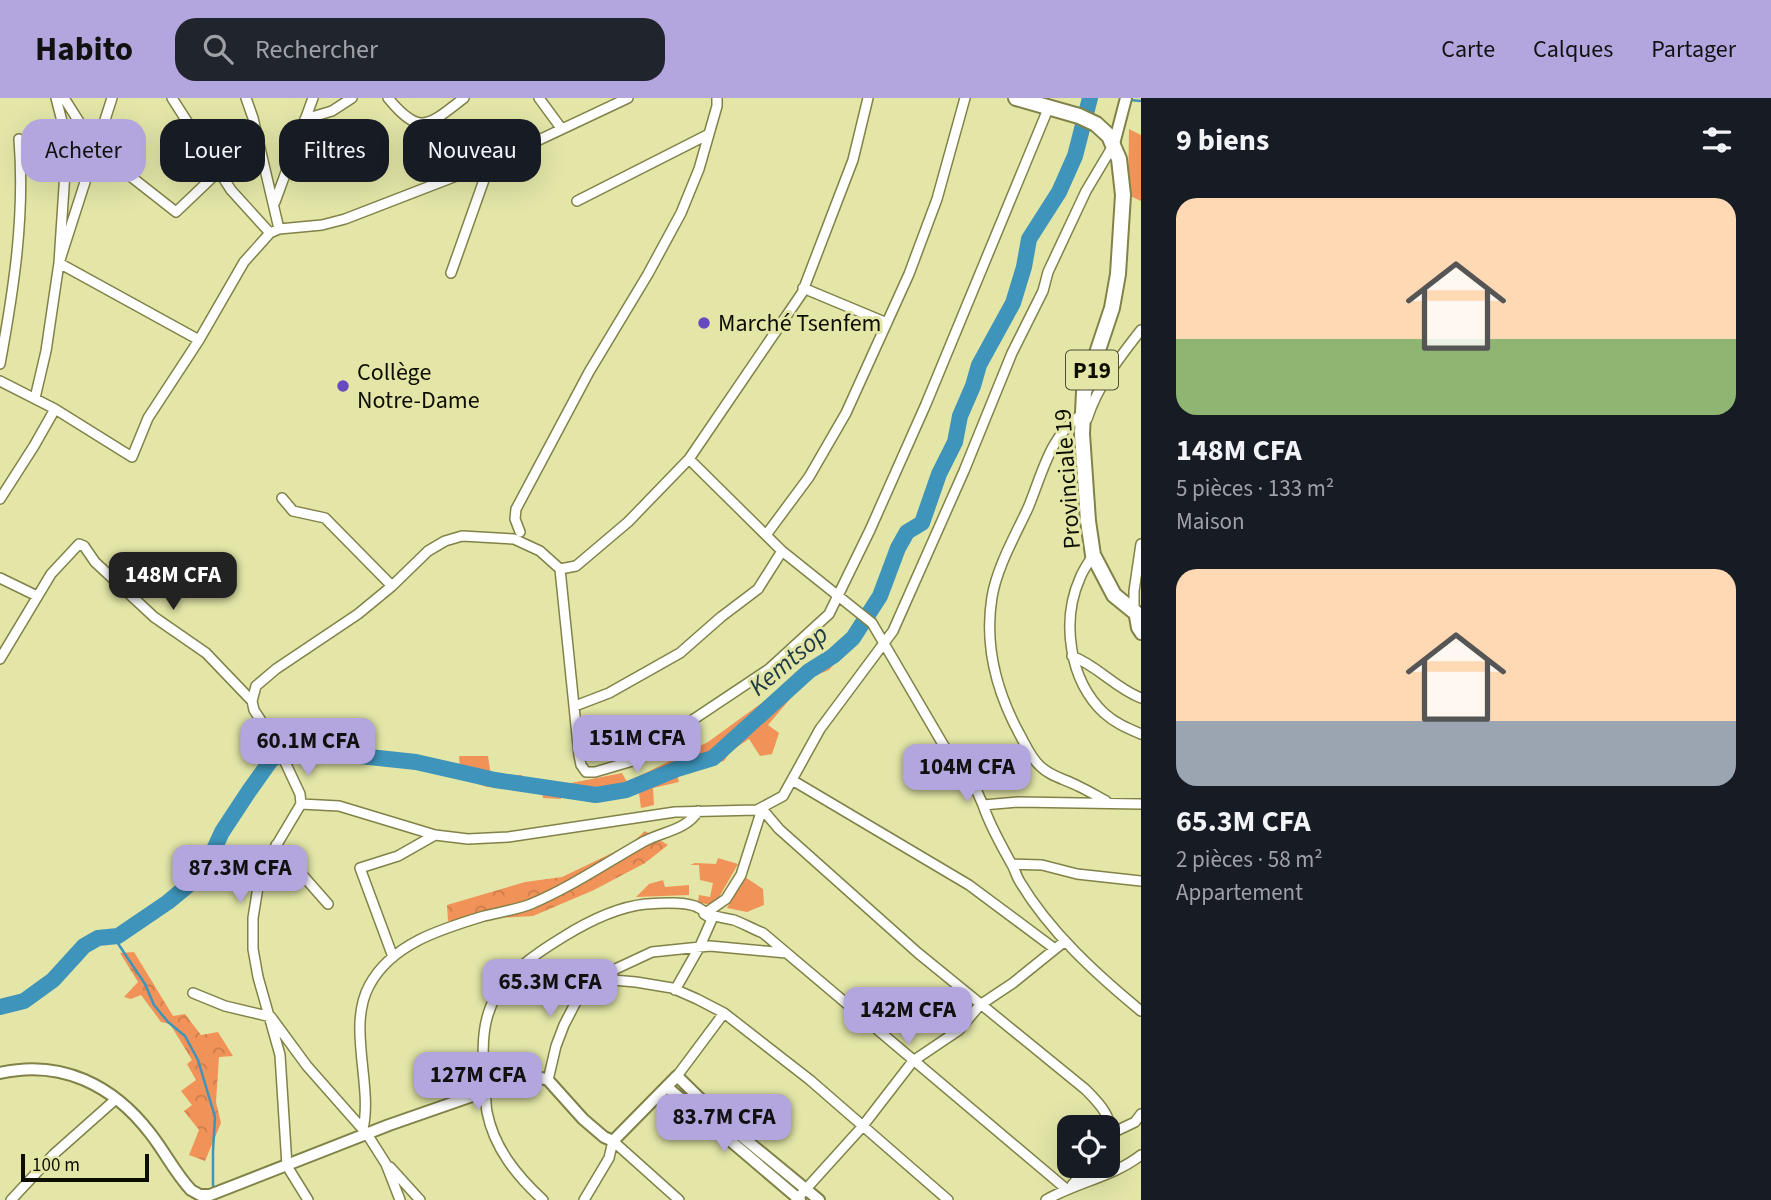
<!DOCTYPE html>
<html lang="fr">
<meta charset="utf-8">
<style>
body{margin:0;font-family:"Source Sans 3",sans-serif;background:#20242c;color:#f1f3f6;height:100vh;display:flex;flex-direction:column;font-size:26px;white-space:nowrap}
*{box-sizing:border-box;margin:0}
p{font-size:23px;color:#9ea1a6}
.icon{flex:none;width:38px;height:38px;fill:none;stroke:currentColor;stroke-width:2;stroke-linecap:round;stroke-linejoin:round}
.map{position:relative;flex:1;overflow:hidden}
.panel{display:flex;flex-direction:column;background:#171b24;width:630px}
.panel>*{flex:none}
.top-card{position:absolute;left:21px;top:21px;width:665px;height:63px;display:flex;gap:14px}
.buttons{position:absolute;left:1057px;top:1017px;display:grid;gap:14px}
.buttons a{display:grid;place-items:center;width:63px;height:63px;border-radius:14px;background:#171b24;box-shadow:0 7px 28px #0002;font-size:35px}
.scale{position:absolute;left:21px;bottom:18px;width:128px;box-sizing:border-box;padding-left:7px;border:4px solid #0d0d00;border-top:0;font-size:19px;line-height:24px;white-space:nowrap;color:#0d0d00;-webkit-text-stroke:5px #e3e6a7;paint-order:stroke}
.price{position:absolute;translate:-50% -60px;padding:0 16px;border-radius:14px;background:#b3a6de;color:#111;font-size:23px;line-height:46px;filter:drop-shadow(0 2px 4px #0008)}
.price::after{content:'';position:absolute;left:50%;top:42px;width:21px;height:16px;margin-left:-10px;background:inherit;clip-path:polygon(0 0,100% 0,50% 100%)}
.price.active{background:#222;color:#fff}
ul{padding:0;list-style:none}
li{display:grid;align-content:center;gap:14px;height:371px;padding:0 35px}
li span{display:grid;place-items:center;height:217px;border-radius:21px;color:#555}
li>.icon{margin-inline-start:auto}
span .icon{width:126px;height:126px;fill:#fffc;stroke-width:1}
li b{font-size:30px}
h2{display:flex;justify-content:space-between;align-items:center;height:84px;padding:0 35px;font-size:30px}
.chip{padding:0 24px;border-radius:21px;background:#171b24;box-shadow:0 7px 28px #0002;font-size:24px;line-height:63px}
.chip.active{background:#b3a6de;color:#111}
header{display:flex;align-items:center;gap:42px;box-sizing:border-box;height:98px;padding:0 35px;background:#b3a6de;color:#111}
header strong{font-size:33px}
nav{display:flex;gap:38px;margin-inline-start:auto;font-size:24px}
.search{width:490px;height:63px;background:#20242c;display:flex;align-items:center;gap:18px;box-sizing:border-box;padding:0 24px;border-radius:21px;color:#9ea1a6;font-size:26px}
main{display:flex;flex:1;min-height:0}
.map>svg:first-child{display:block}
.green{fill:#f19259}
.forest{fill:url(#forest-crowns)}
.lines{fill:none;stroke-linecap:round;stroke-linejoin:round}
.stream{stroke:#3e94ba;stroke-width:2.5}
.river{stroke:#3e94ba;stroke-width:16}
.minor-casing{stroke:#808247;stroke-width:12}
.tertiary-casing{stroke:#808247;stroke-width:14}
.primary-casing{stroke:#808247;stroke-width:18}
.minor{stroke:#fff;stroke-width:9}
.tertiary{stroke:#fff;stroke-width:10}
.primary{stroke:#fff;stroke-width:14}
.poi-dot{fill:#6749c1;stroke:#e3e6a7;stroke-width:2.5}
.labels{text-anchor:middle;stroke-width:6;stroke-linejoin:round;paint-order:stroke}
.shield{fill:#e3e6a7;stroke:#4d4e32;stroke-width:2}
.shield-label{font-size:23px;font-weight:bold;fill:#0d0d00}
.poi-label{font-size:24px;fill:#0d0d00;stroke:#e3e6a7;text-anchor:start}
.street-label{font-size:24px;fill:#0d0d00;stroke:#e3e6a7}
.water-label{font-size:26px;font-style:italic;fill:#1f3a46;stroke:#e3e6a7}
</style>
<header>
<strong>Habito</strong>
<div class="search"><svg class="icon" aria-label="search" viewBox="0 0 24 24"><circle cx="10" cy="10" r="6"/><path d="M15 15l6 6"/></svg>Rechercher</div>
<nav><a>Carte</a><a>Calques</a><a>Partager</a></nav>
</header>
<main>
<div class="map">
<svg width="1141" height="1102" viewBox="0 0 1141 1102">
<defs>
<pattern id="forest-crowns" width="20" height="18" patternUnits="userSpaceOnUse" patternTransform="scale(1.75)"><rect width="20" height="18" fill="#f19259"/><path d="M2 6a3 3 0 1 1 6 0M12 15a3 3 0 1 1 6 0" fill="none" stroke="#cd7d4c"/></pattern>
</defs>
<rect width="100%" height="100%" fill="#e3e6a7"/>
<path class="green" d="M 1129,31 L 1141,37 L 1141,103 L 1128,97 Z
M 859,523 L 865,530 L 829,572 L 807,581 L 768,627 L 779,635 L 772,656 L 760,658 L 749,641 L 731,653 L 724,663 L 677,676 L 679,684 L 653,690 L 654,707 L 641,710 L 639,695 L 594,705 L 561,697 L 561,701 L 543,700 L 542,694 L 487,689 L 461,680 L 459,658 L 488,658 L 491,678 L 522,677 L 523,683 L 561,687 L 622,675 L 627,684 L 708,644 L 763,604 L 805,568 L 822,562 Z
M 718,760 L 738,766 L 714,808 L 698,804 L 699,797 L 710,799 L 713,785 L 700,782 L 699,767 L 690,767 L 695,765 L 716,766 Z
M 745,779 L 763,791 L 764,807 L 747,814 L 727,810 Z
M 663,782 L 665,789 L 689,787 L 689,797 L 636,799 L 649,786 Z"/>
<path class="forest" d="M 645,733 L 668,747 L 645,765 L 594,792 L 533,818 L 448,823 L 447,807 L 525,784 L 562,779 L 631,746 Z
M 134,854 L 173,918 L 185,916 L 201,937 L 218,934 L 233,958 L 219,959 L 216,1004 L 221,1025 L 205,1063 L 189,1057 L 199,1032 L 184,1013 L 192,1007 L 181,993 L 196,982 L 187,966 L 192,962 L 170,926 L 161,924 L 141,897 L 131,901 L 124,899 L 138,884 L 120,855 Z"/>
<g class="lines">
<path class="stream" d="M 1130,2 L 1141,3
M 113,838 L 145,886 L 154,907 L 168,924 L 185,938 L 198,962 L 215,1019 L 213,1053 L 213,1087 L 215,1093"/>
<path class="river" d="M 0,909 L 24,903 L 53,882 L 84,848 L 98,840 L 118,838 L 168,804 L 203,775 L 222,734 L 249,693 L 271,662 L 286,654 L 322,654 L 416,664 L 495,682 L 596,697 L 626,692 L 677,671 L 713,660 L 809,573 L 833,558 L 853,540 L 880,498 L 898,450 L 907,434 L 922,425 L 939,376 L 955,344 L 960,318 L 973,288 L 979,267 L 1013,205 L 1024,169 L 1029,141 L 1059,94 L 1075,58 L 1090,0"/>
<defs>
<path id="minor" d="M 64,0 L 97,52 L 176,114 L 219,73
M 112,0 L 59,165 L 199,242
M 172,0 L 231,92 L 270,135
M 246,0 L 253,20 L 279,131 L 322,127 L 345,121 L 490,65 L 628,0
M 388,0 C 420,39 429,27 464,0
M 539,0 L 561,30
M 305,21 L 332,13 L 352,0
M 577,103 L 709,36
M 275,104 L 313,0
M 451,175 L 490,65
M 803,190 L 887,225
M 0,266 C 14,190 25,118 19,41
M 0,283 L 55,311 L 132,359 L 148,320 L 199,242 L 244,164 L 270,135 L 279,131
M 35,300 L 46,253 L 59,165 L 65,74 L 65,35 L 56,0
M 1082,316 C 1049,339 1043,374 1028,410 C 1015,438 997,469 992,499 C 984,548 997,595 1020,637 C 1026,648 1031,660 1040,668 C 1051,679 1065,681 1078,688 C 1087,692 1097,698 1106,703
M 1087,321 C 1098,287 1119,260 1141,232
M 689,361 L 802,195 L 853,62 L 868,0
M 282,400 L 293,413 L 325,420 L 392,488
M 0,401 L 34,348 L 55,311
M 520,434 L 515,421 L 516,411 L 589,274 L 648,176 L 681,115 L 699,71 L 717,8 L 717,0
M 766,437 L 809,379 L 846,315 L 909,176 L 937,101 L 965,0
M 1093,457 C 1089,464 1083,472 1080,480 C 1061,523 1069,582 1104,615 C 1115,625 1127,630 1141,636
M 560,471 L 579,657 L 581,667 L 586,674 L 595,674 L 636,662 L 676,633 L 769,571 L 829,516 L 870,432 L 926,306 L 1048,11
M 0,480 L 37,498
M 1134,513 L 1134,493 L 1141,446
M 1072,558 C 1098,568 1115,590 1141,600
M 0,561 L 51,476 L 79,446 L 84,448 L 95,464 L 154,519 L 206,555 L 252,603
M 575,608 L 609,595 L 680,555 L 721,519 L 758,491 L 782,453
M 792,682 L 969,787 L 1055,851
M 301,706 L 339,708 L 435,737 L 468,741 L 508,739 L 675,714 L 757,712 L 783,698 L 820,631 L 893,533 L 964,373 L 1012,255 L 1043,193 L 1048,174 L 1086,93 L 1114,46
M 983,707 C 990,728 1000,745 1011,765 C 1015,771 1016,778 1020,784 C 1050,834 1096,876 1141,913
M 762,711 L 779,731 L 918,855 L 1085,991 C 1098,1004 1116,1021 1108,1041
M 276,747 L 328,806
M 1012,766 L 1042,767 L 1077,776 L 1141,783
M 393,859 L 360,770 L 398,758 L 435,737
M 512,881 L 536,873 L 549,871 L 578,879 L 636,884 L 672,890 L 697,901 L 724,915 L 810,982 L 948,1102
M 675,892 L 700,848 L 712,821 L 704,816 L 726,801 L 741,777 L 762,711
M 193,895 L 225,908 L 271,919 L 307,968 L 367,1036 L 386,1066 L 400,1102
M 677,978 L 724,915
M 548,982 L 556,948 L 564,927 L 577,902 L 594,881 L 652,854 L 710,848 L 786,855
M 363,1031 C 373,987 347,929 369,888 C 391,846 441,831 484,818 C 500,814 516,812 531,806 C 571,789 606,765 643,744 C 661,734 687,732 698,713
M 1110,1036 L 1135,1024 L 1141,1016
M 390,1069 L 420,1102
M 1072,1087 L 1089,1068
M 11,1102 L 54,1056 L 116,1001
M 308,1102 L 287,1068 L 280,957 L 258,879 L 253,851 L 253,820 L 258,789 L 273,753 L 301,706 L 300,696 L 278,649 L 254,612 L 252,603 L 256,588 L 276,571 L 358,516 L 392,488 L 428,453 L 445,443 L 462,438 L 514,441 L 540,453 L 560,471 L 576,468 L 628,424 L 689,361 L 782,453 L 872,525 L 944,648 L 971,680 L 983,707 L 1018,704 L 1141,706
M 543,1102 C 517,1078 494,1050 487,1014 C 485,1003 486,992 485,982 C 476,906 499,878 563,839 C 587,824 617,809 646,806 C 661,805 687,803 699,810 C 703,812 705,815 708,816 C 716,819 725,820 734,822 C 744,826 753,831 763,835 L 1065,1090
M 584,1102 L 609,1060 L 613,1043 L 679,1102
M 796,1102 L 862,1029 L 913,963 L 959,932 L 980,907 L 1013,885 L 1065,843
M 1046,1102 C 1077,1084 1113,1079 1141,1057"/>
<path id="tertiary" d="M 1114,46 L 1126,0
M 1134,513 L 1137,530 L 1141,536
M 0,975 C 61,961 113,987 150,1035 C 165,1054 175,1075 191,1092 L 200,1097 L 210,1097 L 389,1027 L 501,988 L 538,979 L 548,982 L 583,1021 L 604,1039 L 613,1043 L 677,978 L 723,1023 L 819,1102
M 667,989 L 800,1102"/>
<path id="primary" d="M 1016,0 L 1079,18 L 1096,26 L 1109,38 L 1119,61 L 1123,97 L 1118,176 L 1112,210 L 1084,294 L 1082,336 L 1088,423 L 1093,457 L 1114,497 L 1141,519"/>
</defs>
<use href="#minor" class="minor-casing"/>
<use href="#tertiary" class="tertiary-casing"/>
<use href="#primary" class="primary-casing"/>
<use href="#minor" class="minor"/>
<use href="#tertiary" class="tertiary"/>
<use href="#primary" class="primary"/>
</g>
<g class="poi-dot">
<circle cx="704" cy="225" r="7"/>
<circle cx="343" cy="288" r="7"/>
</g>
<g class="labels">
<rect class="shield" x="1066" y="252.5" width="52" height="39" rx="5"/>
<g class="shield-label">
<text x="1092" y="280">P19</text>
</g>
<g class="poi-label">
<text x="718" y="233">Marché Tsenfem</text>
<text x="357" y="282">Collège<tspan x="357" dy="28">Notre-Dame</tspan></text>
</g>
<g class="street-label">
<text transform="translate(1067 381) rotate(-94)" y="8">Provinciale 19</text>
</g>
<g class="water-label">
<text transform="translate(788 562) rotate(-40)" y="9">Kemtsop</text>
</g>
</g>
</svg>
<div class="buttons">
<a><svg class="icon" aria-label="locate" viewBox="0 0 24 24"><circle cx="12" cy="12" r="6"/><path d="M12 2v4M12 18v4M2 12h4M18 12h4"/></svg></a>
</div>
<div class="scale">100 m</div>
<b class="price active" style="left:173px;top:514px">148M CFA</b>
<b class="price" style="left:637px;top:677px">151M CFA</b>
<b class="price" style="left:308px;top:680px">60.1M CFA</b>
<b class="price" style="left:967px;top:706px">104M CFA</b>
<b class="price" style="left:240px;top:807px">87.3M CFA</b>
<b class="price" style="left:550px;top:921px">65.3M CFA</b>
<b class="price" style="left:908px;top:949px">142M CFA</b>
<b class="price" style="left:478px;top:1014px">127M CFA</b>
<b class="price" style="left:724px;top:1056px">83.7M CFA</b>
<div class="top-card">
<a class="chip active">Acheter</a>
<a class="chip">Louer</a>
<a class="chip">Filtres</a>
<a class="chip">Nouveau</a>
</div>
</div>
<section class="panel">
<h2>9 biens<svg class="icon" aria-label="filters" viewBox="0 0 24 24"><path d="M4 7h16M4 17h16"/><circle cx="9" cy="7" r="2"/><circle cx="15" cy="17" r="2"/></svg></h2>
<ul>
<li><span style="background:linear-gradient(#ffd9b3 65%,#8fb573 0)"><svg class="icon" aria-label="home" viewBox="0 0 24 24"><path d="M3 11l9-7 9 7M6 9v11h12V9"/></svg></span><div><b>148M CFA</b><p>5 pièces · 133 m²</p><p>Maison</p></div></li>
<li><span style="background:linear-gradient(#ffd9b3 70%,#9aa5b1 0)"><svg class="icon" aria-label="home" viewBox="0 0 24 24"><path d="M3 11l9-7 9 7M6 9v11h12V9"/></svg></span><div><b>65.3M CFA</b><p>2 pièces · 58 m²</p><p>Appartement</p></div></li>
</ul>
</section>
</main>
